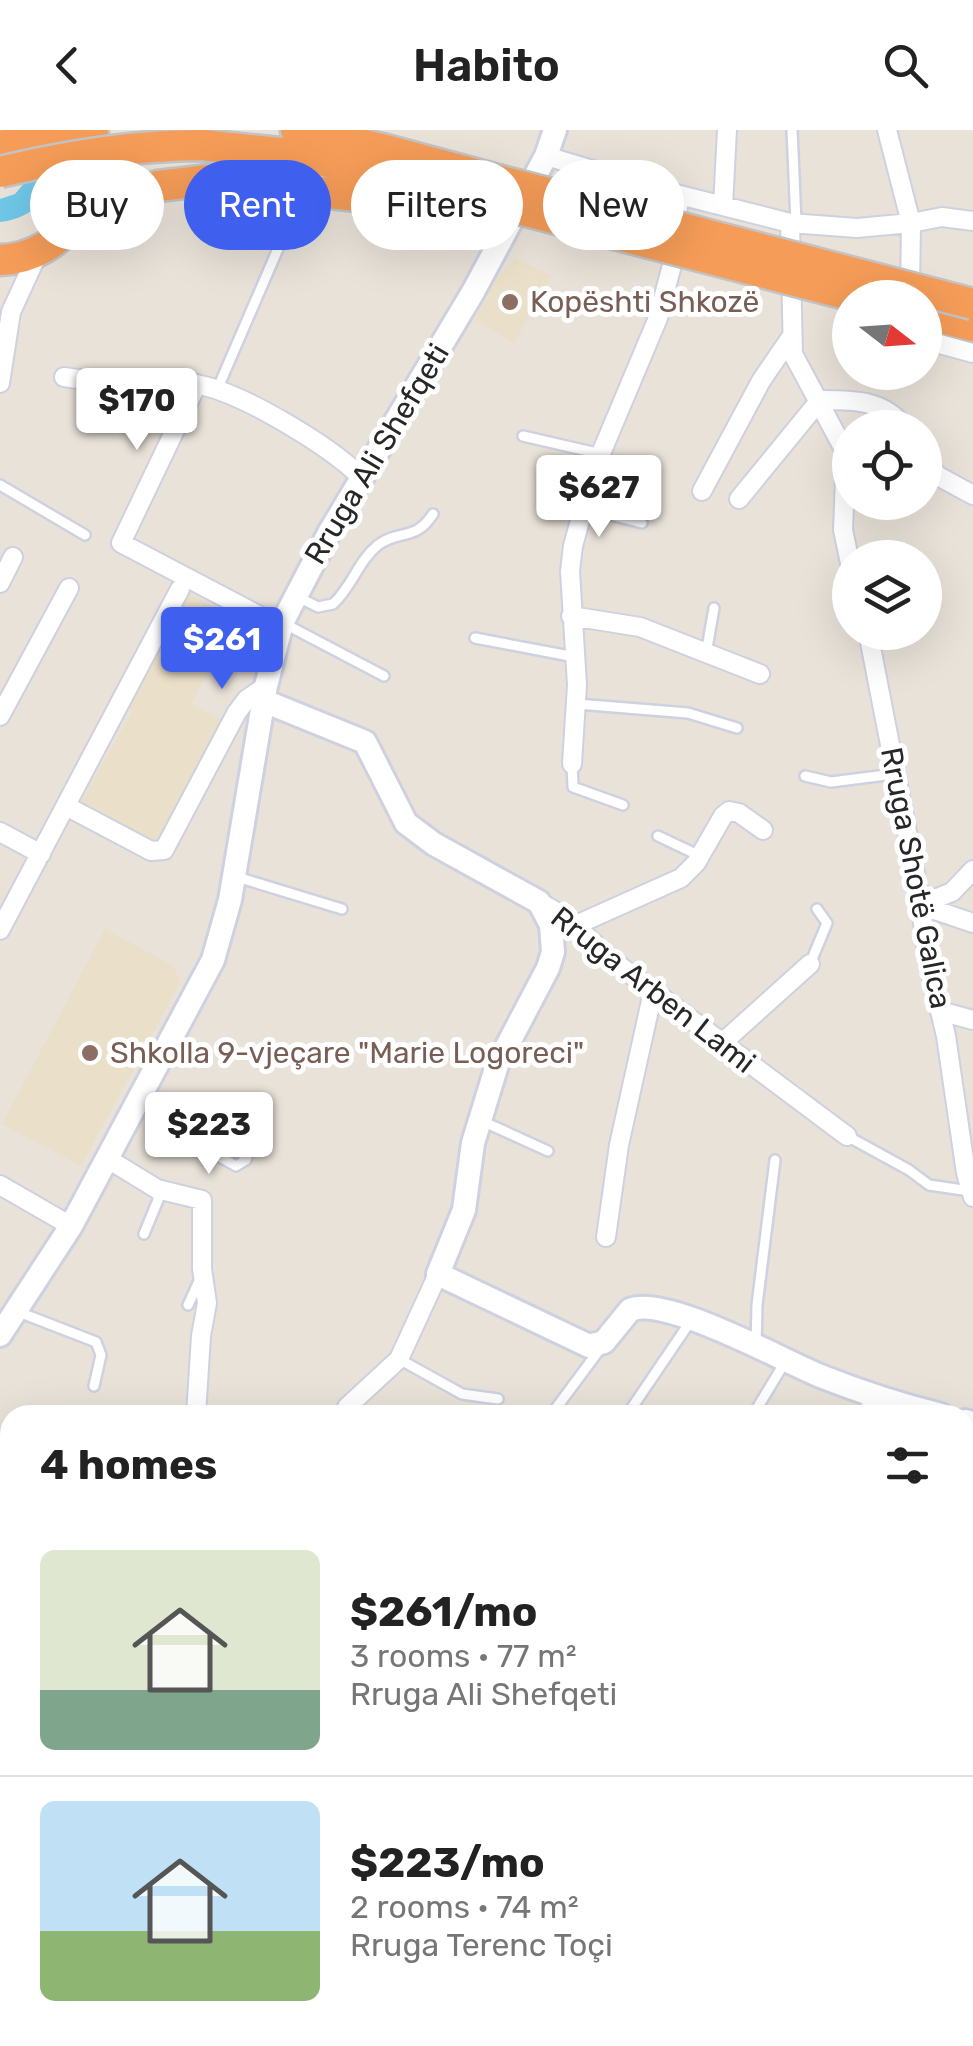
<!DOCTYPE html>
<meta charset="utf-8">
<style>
body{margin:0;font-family:Rubik,sans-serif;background:#f2f2f2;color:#222;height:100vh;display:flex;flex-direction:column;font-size:38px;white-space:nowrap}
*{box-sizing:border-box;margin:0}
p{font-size:32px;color:#767676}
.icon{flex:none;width:55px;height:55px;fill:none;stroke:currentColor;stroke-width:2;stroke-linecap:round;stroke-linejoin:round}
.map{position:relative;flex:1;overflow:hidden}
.side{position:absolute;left:0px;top:1275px;width:975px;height:642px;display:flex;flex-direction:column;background:#fff;border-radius:30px 30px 0 0;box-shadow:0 10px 40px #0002}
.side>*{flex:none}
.guide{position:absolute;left:30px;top:30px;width:915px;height:90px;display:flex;gap:20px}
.needle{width:65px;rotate:107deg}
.buttons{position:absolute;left:832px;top:150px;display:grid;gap:20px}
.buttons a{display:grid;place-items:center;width:110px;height:110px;border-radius:50%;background:#fff;box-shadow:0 10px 40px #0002;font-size:50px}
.price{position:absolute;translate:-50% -85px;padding:0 22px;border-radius:10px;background:#fff;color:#222;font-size:32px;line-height:65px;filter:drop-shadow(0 2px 5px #0008)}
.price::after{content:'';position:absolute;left:50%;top:60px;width:30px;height:22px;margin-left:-15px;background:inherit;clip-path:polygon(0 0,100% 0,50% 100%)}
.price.selected{background:#3f5fef;color:#fff}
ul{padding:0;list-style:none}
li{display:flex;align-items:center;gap:30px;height:250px;padding:0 40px}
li+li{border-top:2px solid #e0e0e0}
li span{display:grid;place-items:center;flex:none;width:280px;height:200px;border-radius:15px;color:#555}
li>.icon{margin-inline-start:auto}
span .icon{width:120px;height:120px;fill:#fffc;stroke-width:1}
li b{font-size:42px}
h2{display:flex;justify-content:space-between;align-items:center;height:120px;padding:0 40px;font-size:42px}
.tag{padding:0 35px;border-radius:45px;background:#fff;box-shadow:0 10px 40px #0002;font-size:35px;line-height:90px}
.tag.selected{background:#3f5fef;color:#fff}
header{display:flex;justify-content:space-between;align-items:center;height:130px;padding:0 40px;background:#fff;font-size:45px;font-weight:600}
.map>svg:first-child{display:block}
.education{fill:#eadfc8}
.green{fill:#afdd97}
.water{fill:#70c7e7}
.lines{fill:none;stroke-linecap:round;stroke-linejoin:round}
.lane-casing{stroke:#ced1df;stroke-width:14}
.street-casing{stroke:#ced1df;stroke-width:22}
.secondary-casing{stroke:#ced1df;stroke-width:28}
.highway-casing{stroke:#c3c3c3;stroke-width:35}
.lane{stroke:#fff;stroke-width:9}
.street{stroke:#fff;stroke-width:18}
.secondary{stroke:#fff;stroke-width:22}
.highway{stroke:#f59c58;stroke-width:30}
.highway-bridge-casing{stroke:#c3c3c3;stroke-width:35;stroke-linecap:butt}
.highway-bridge{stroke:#f59c58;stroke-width:30}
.education-dot{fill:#8d6e63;stroke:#fff;stroke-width:4}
.labels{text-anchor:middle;stroke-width:10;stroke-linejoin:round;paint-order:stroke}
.education-label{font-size:30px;fill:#785e54;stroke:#fff;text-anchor:start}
.street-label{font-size:30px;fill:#272727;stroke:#fff}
</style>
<header><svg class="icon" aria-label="back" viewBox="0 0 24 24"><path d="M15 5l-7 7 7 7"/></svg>Habito<svg class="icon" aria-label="search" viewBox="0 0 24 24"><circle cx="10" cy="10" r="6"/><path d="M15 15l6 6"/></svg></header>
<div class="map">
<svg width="973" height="1916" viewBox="0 0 973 1916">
<rect width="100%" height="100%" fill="#e9e2d9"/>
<path class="education" d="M 516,128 L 551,146 L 514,213 L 475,190 L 497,147 Z
M 183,460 L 236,489 L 191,574 L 221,590 L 156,713 L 80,673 L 132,582 L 126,567 Z
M 105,799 L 174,836 L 180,853 L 81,1036 L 2,994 Z"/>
<path class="green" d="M 965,1744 L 973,1745 L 973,1916 L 931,1916 L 932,1908 L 965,1908 Z"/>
<path class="water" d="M 60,32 C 54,64 34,89 0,92 L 0,69 L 15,64 L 32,44 Z"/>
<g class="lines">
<defs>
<path id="lane" d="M 792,0 L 796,92
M 217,260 L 293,84
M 523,306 L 601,324
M 0,355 L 85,405
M 583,378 L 642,393
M 298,467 L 318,477 L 333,474 C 352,457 358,431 378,415 C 399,399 415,412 433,384
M 285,494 L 384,546
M 475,508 L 575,527
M 706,524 L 714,478
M 577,574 L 688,583 L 737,598
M 572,634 L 573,657 L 623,675
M 805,646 L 831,652 L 894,644
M 658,706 L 700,726
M 237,747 L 342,779
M 810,834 L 827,793 L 817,779
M 145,964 L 247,1027 L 246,1030 L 236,1036 L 202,1017 L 200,1010 L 205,1001
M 482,991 L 548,1021
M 847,1006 L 909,1040 L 929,1055 L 970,1061
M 144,1104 L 158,1070 L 157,1060
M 188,1175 L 199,1151
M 16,1181 L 96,1212 L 101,1225 L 94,1256
M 756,1215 L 757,1175 L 775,1030
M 399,1229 L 462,1264 L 498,1269
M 551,1285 L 600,1219
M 627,1285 L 690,1192
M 753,1285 L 785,1232
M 0,1389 L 10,1393"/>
<path id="street" d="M 887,0 L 911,93 L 942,87 L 973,91
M 546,26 L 660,60 L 790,93 L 857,98 L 911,93 L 910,162
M 723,76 L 727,0
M 790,93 L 793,224 L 846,323 L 843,400 L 850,433
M 925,210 L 973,223
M 64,247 C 95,252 125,253 157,254 C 169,254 182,252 195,254 C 240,261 330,316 362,348
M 0,253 L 11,182 L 39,121
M 197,254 L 121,413 L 281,497
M 925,331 L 938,346 L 973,365
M 702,361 L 761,251 L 791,207
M 739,369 L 820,270 C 852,270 884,269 905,298
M 0,453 L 13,427
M 571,486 L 640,497 L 760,544
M 868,502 L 917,753 L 929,835 L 946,906 L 966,1043 L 973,1067
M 0,586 L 69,458
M 572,634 L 577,555 L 570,441 L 573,416 L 594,340 L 658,188 L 672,135 L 679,65
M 66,676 L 151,721 L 164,720 L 237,582 L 247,569 L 266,556
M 0,702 L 41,724
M 539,772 L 566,787 L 613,831 L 847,1006
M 920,775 L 952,762 L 973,740
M 920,775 L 973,793
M 576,795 L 681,748 L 696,733 L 723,686 L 729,681 L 739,683 L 763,700
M 0,800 L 180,459
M 940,881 L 973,890
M 721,914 L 810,834
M 108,1029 L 157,1059 L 202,1070 L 202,1139 L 207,1173 L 201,1206 L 196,1285
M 0,1055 L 71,1096
M 606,1107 L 619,1015 L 653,862
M 349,1285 L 347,1277 L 399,1229 L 438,1144
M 866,1285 L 877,1266
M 0,1327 L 10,1331
M 0,1530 L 10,1536
M 965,1633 L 973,1640
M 0,1681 L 10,1697
M 0,1903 L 10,1900
M 575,1916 L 576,1908"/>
<path id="secondary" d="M 264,571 L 365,612 L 406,693 L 434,714 L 539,772 L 551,795 L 553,822 L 548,838 L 497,935 L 473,1013 L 464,1080 L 438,1144 L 589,1216 L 604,1212 L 630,1180 C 664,1164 785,1232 823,1247 C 861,1262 901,1275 941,1285
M 0,1205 L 71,1096 L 213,830 L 230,770 L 266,556 L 282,493 L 329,403 L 473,162 L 546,26 L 555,0
M 965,1291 L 973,1293"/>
<path id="highway" d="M 296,0 L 382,19 L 497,50
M 202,15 L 299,25 L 444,60
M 0,16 L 75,0
M 76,90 L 158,56 L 209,50 L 431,74 L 487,84
M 0,130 C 66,128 108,60 92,0
M 925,184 L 973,196"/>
</defs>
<use href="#lane" class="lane-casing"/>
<use href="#street" class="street-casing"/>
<use href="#secondary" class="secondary-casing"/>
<use href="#highway" class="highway-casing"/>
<use href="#lane" class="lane"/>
<use href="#street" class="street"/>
<use href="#secondary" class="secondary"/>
<use href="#highway" class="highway"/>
<defs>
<path id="highway-bridge" d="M 0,42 C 67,26 133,15 202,15
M 497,50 L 973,174
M 484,70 L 861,168"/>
</defs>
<use href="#highway-bridge" class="highway-bridge-casing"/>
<use href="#highway-bridge" class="highway-bridge"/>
</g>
<g class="education-dot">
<circle cx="510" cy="172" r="10"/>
<circle cx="90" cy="923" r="10"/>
</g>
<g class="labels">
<g class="education-label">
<text x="530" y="182">Kopështi Shkozë</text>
<text x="110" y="933">Shkolla 9-vjeçare "Marie Logoreci"</text>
</g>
<g class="street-label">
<text transform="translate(377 324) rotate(-59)" y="10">Rruga Ali Shefqeti</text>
<text transform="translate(916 748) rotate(79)" y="10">Rruga Shotë Galica</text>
<text transform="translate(653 860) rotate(38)" y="10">Rruga Arben Lami</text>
</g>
</g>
</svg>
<div class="buttons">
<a><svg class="needle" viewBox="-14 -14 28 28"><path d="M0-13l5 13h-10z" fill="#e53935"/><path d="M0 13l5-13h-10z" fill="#767676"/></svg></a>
<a><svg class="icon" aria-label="locate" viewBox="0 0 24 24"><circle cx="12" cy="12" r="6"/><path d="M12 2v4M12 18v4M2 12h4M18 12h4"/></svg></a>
<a><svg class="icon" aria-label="layers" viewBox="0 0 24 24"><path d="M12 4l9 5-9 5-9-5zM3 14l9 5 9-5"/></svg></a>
</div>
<b class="price" style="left:137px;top:323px">$170</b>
<b class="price" style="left:599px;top:410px">$627</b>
<b class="price selected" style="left:222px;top:562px">$261</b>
<b class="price" style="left:209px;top:1047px">$223</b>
<div class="guide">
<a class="tag">Buy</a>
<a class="tag selected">Rent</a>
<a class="tag">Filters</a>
<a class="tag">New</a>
</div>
<section class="side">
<h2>4 homes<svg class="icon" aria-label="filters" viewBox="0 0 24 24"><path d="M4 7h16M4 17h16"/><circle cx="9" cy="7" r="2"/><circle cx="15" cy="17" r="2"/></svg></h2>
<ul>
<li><span style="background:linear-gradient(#dfe7d0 70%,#7fa58c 0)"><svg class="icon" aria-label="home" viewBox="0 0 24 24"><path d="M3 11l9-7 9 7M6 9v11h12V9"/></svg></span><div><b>$261/mo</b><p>3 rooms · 77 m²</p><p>Rruga Ali Shefqeti</p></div></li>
<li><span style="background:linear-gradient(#bfe0f5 65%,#8fb573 0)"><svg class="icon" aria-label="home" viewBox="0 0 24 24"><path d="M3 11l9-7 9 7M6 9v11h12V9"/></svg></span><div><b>$223/mo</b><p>2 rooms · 74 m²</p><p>Rruga Terenc Toçi</p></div></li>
</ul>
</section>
</div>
